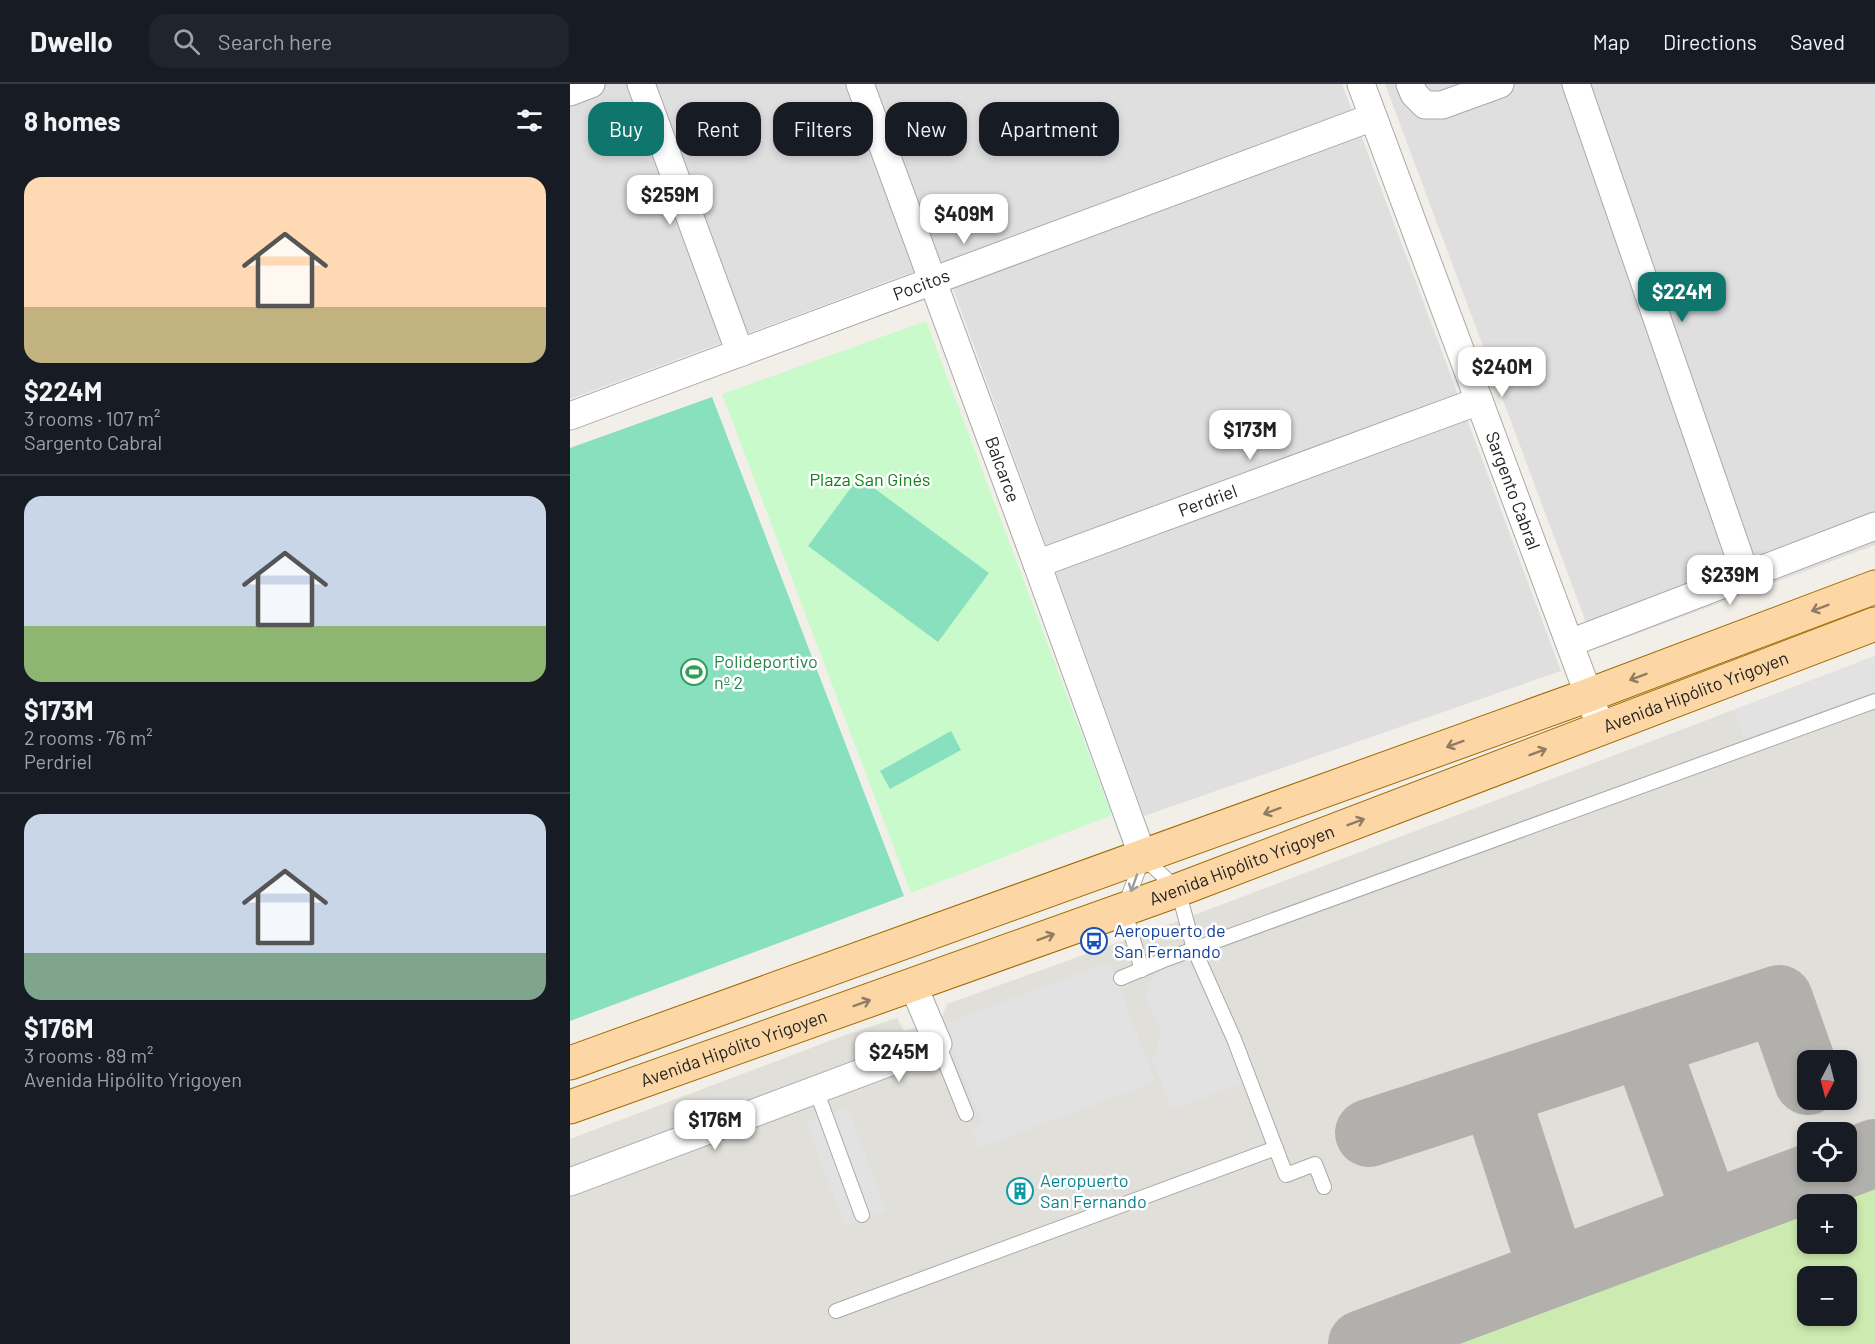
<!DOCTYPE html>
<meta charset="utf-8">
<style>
body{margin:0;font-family:Barlow,sans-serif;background:#20242c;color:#f1f3f6;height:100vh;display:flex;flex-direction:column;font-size:22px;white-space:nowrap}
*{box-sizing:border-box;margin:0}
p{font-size:20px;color:#9ea1a6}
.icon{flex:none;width:33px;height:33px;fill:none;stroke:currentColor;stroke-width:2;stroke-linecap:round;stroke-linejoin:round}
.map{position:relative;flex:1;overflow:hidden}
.details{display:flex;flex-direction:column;background:#171b24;width:570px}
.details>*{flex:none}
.banner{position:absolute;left:18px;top:18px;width:570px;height:54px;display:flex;gap:12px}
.needle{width:39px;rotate:187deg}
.tools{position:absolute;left:1227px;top:966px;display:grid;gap:12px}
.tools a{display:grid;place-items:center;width:60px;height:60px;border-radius:12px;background:#171b24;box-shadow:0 3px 9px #0003;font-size:30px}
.price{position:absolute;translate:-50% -51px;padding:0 14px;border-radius:12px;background:#fff;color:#222;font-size:20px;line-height:39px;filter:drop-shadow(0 2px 3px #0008)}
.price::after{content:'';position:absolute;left:50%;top:36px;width:18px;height:14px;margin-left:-9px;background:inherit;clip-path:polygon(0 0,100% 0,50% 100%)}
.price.active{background:#0f766e;color:#fff}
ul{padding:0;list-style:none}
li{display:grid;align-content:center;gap:12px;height:318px;padding:0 24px}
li+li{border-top:2px solid #363941}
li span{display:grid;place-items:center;height:186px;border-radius:18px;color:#555}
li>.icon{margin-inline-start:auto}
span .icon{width:108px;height:108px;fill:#fffc;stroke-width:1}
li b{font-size:26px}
h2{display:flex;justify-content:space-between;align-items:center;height:72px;padding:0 24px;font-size:26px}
.chip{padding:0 21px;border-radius:18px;background:#171b24;box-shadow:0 3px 9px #0003;font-size:21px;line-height:54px}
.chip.active{background:#0f766e;color:#fff}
header{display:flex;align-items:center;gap:36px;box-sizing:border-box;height:84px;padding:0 30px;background:#171b24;border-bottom:2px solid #363941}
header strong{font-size:28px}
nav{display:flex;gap:33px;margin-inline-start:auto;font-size:21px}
.search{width:420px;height:54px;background:#20242c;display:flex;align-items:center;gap:15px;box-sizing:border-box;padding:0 21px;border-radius:18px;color:#9ea1a6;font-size:22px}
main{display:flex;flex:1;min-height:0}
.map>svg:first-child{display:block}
.residential{fill:#e0dfdf}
.airport{fill:#e1dfda;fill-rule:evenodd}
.grass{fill:#cdebb0;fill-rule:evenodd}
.park{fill:#c8facc}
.pitch{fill:#88e0be}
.parking{fill:#e2e2e2}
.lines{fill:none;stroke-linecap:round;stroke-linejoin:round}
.taxiway{stroke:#b1b0ac;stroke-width:68}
.lane-casing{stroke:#a9a9a9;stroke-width:16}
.street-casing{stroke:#a9a9a9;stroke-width:29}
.primary-casing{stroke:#a06b00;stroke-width:35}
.lane{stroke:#fff;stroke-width:14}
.street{stroke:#fff;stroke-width:27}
.primary{stroke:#fcd6a4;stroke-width:33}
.oneway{stroke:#8f7c63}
.oneway2{stroke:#9c9c9c}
.labels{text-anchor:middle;stroke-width:5;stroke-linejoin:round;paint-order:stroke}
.street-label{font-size:18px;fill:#222;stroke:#fff}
.park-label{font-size:18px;fill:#0c8416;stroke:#fff}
.leisure-label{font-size:18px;fill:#27864d;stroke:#fff;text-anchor:start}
.transit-label{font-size:18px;fill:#164399;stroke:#fff;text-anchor:start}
.culture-label{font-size:18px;fill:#0d838f;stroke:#fff;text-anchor:start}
</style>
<header>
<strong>Dwello</strong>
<div class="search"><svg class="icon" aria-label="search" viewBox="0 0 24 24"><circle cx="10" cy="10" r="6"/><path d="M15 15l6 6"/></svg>Search here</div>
<nav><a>Map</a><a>Directions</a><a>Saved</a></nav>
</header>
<main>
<section class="details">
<h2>8 homes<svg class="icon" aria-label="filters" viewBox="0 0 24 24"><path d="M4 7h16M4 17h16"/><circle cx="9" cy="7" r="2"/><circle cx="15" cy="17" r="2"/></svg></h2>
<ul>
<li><span style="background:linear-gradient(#ffd9b3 70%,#c2b280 0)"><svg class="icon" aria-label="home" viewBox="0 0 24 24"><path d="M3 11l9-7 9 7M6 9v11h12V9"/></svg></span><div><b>$224M</b><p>3 rooms · 107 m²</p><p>Sargento Cabral</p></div></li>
<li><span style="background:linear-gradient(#c9d6e8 70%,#8fb573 0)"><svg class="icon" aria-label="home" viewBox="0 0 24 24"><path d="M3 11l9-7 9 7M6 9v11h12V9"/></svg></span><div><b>$173M</b><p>2 rooms · 76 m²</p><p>Perdriel</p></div></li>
<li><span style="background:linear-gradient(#c9d6e8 75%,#7fa58c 0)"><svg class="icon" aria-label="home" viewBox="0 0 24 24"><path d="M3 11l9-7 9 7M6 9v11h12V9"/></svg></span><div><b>$176M</b><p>3 rooms · 89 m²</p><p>Avenida Hipólito Yrigoyen</p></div></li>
</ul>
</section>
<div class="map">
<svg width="1305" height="1260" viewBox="0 0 1305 1260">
<rect width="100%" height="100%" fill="#f2efe9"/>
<path class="residential" d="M 0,0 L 772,0 L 991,587 L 574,732 L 373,177 L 0,315 Z
M 815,0 L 1305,0 L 1305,461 L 1026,565 Z"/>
<path class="airport" d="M 1305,572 L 1305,1260 L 0,1260 L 0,1055 L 278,950 L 327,934 L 334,947 L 371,935 L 377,920 L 627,830 ZM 1238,976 L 1276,976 L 1276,1016 L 1238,1016 ZM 1238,1048 L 1276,1048 L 1276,1088 L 1238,1088 ZM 1238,1120 L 1276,1120 L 1276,1160 L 1238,1160 ZM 1238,1192 L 1276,1192 L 1276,1232 L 1238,1232 Z"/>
<path class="grass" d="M 1305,1102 L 1305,1260 L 881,1260 L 1237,1127 L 1238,1160 L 1276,1160 L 1276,1120 L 1256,1120 ZM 1238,1192 L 1276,1192 L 1276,1232 L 1238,1232 Z"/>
<path class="park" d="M 356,237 L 542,731 L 341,809 L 152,310 Z"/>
<path class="pitch" d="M 142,313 L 334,812 L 0,937 L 0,364 Z
M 289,393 L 419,489 L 368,558 L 238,462 Z
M 381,647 L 391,666 L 320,705 L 310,687 Z"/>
<path class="parking" d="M 1305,572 L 1305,607 L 1175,656 L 1163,626 Z
M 540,878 L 585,998 L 408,1064 L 401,1044 L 412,1039 L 374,940 Z
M 614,881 L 629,888 L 635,897 L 673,1000 L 601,1025 L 582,975 L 588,963 L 590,945 L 576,914 L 578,901 L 587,889 L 599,882 Z
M 278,1024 L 316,1127 L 275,1142 L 236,1039 Z"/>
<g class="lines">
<path class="taxiway" d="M 1075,960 L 1137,1131
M 925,1009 L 983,1188
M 799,1049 L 1209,915 L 1238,997
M 1276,1080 L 1305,1069
M 792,1260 L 1255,1088"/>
<defs>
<path id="lane" d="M 572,886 L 554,825 L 573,773 L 608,806 L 624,865 L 664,955 L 716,1091 L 745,1080 L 754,1103
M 551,894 L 594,876 L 1305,617
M 368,960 L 396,1030
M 246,1006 L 292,1131
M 266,1227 L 706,1064"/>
<g id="street">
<path d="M 71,0 L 170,269"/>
<path id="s1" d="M 290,0 L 467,480 L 573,773"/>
<path id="s2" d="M 791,0 L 1031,644"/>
<path d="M 840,0 L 844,10 L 855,21 L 872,21 L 930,0"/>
<path d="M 1006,0 L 1176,492"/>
<path d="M 0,8 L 21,0"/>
<path id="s3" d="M 0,332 L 803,33"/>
<path id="s4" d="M 467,480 L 909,317"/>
<path d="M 1000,559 L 1305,442"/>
<path d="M 0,1098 L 368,960 L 343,901"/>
</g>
<g id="primary">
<path d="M 0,979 L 1019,611 L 1305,503"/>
<path id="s5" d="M 0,1023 L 608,806 L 1305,540"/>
</g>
</defs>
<use href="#lane" class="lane-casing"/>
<use href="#street" class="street-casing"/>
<use href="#primary" class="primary-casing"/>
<use href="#lane" class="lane"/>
<use href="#street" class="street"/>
<use href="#primary" class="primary"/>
</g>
<defs><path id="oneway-shaft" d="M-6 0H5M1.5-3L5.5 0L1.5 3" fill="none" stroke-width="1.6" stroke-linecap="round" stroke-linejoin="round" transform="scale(1.5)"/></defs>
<g class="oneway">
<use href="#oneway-shaft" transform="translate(1250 524) rotate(159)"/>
<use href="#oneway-shaft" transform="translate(1068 593) rotate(159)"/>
<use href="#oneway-shaft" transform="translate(885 660) rotate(160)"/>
<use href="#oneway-shaft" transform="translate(968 668) rotate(-21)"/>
<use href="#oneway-shaft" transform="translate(702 727) rotate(160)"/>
<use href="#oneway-shaft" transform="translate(786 738) rotate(-21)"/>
<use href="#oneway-shaft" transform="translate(476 853) rotate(-20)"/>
<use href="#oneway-shaft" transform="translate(292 919) rotate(-20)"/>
</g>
<use class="oneway2" href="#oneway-shaft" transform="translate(564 799) rotate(110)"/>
<defs>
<symbol id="stadium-ring" viewBox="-11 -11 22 22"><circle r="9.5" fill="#fff" stroke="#2e9e5b" stroke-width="1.5"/><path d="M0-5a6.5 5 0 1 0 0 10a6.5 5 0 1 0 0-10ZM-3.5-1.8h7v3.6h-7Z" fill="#2e9e5b"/></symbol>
<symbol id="bus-ring" viewBox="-11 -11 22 22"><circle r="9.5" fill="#fff" stroke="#1a4fb4" stroke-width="1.5"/><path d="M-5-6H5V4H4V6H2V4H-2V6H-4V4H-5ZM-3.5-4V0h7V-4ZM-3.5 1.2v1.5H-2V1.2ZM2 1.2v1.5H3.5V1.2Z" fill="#1a4fb4"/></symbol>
<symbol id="building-ring" viewBox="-11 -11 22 22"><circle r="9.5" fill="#fff" stroke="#0f9aa8" stroke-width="1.5"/><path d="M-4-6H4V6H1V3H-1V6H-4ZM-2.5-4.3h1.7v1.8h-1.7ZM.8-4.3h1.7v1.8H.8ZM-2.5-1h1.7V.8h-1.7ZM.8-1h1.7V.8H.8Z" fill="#0f9aa8"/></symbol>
</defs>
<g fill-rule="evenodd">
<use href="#stadium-ring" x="109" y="573" width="30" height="30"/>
<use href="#bus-ring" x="509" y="842" width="30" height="30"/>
<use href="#building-ring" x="435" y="1092" width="30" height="30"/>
</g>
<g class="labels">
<g class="street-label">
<text dy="6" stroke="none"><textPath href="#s3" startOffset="375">Pocitos</textPath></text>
<text dy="6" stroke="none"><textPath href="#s1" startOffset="411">Balcarce</textPath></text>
<text dy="6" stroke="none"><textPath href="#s2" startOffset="434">Sargento Cabral</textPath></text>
<text dy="6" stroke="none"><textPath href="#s4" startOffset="182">Perdriel</textPath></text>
<text dy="6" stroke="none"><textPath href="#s5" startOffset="1200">Avenida Hipólito Yrigoyen</textPath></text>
<text dy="6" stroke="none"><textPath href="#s5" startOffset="714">Avenida Hipólito Yrigoyen</textPath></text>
<text dy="6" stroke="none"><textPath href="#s5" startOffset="174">Avenida Hipólito Yrigoyen</textPath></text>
</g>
<g class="park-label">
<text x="300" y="402">Plaza San Ginés</text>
</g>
<g class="leisure-label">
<text x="144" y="584">Polideportivo<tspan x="144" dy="21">nº 2</tspan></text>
</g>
<g class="transit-label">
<text x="544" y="853">Aeropuerto de<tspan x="544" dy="21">San Fernando</tspan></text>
</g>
<g class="culture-label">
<text x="470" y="1103">Aeropuerto<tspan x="470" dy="21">San Fernando</tspan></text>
</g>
</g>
</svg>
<div class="tools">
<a><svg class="needle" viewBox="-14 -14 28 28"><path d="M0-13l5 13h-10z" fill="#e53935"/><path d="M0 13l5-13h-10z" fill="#9ea1a6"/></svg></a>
<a><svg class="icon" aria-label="locate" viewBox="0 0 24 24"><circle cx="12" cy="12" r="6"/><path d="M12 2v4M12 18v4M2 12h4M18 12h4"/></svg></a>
<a>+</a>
<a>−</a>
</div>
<b class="price" style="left:100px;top:142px">$259M</b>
<b class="price" style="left:394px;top:161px">$409M</b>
<b class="price active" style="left:1112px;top:239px">$224M</b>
<b class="price" style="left:932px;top:314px">$240M</b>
<b class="price" style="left:680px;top:377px">$173M</b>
<b class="price" style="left:1160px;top:522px">$239M</b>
<b class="price" style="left:329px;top:999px">$245M</b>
<b class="price" style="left:145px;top:1067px">$176M</b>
<div class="banner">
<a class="chip active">Buy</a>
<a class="chip">Rent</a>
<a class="chip">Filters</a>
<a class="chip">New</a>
<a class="chip">Apartment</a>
</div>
</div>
</main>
